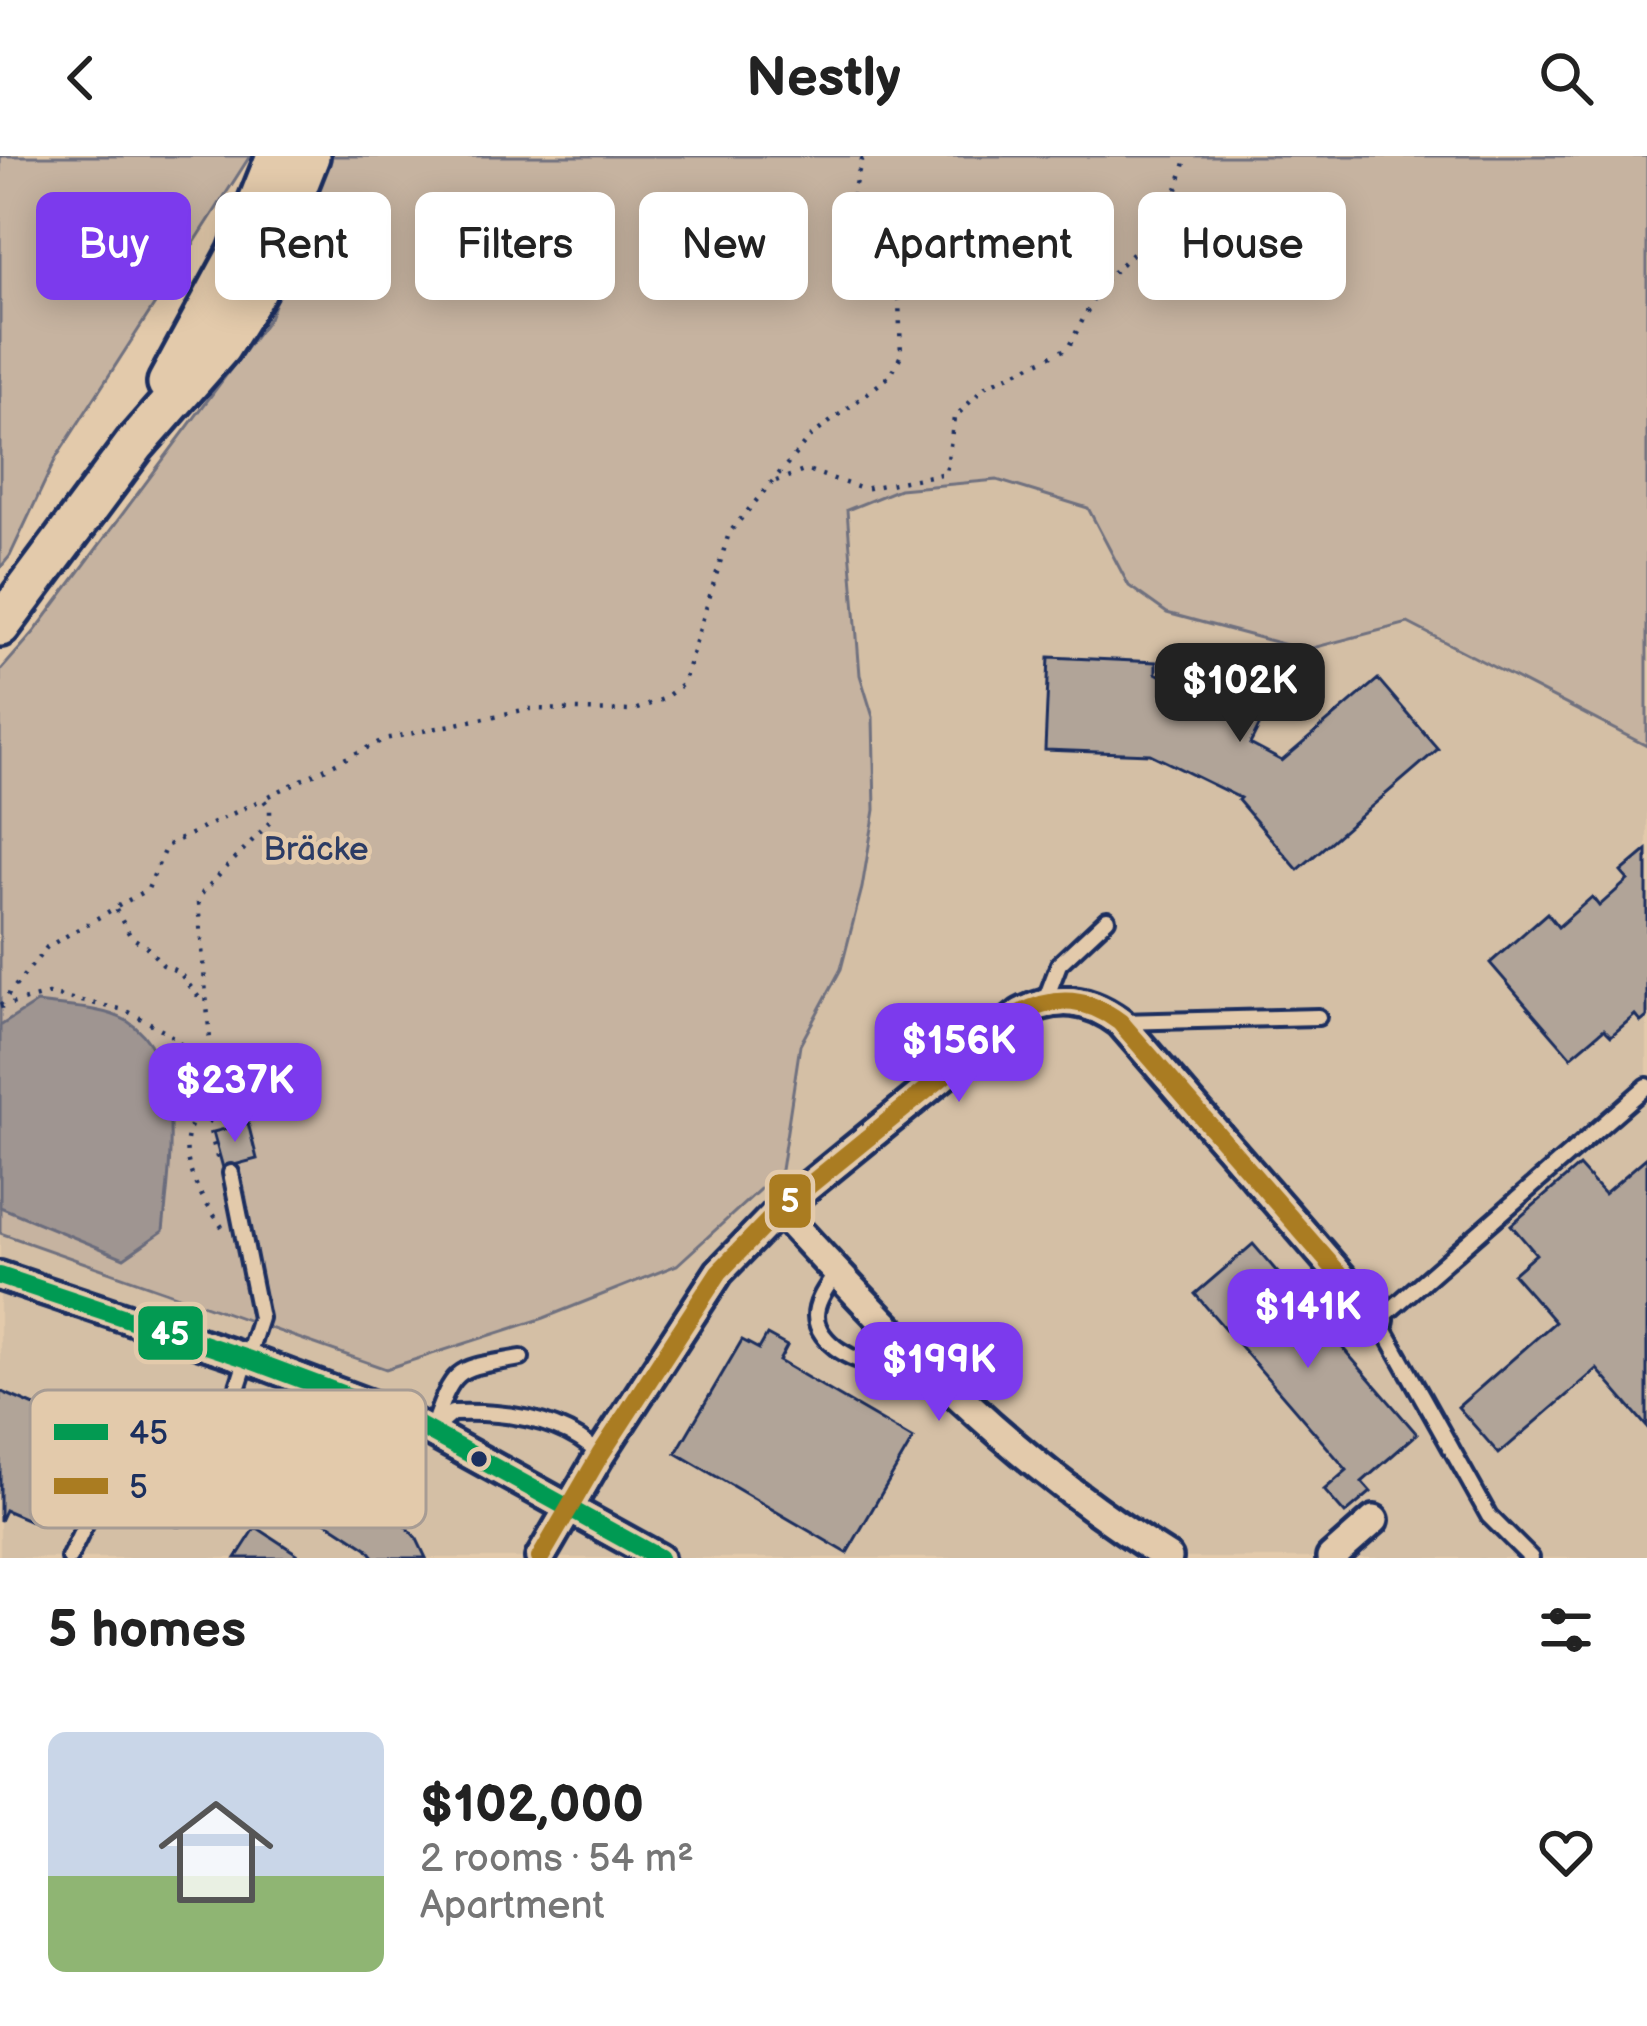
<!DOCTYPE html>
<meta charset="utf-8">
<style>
body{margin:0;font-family:"Balsamiq Sans",sans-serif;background:#f2f2f2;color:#222;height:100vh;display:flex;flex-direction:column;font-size:45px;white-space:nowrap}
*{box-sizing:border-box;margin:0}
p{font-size:39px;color:#767676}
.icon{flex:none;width:66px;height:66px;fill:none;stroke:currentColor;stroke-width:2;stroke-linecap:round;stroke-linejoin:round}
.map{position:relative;height:1402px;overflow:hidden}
.drawer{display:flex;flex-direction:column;background:#fff;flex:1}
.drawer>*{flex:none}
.guide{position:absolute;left:36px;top:36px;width:1575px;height:108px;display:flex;gap:24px}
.price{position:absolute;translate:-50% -102px;padding:0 27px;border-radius:24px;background:#7c3aed;color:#fff;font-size:39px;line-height:78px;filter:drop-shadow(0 3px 6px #0008)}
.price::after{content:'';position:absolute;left:50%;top:72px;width:36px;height:27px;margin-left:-18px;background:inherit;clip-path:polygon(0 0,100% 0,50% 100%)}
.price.current{background:#222;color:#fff}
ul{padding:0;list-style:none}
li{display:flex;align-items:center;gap:36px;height:300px;padding:0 48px}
li span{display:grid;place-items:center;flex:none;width:336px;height:240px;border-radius:18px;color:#555}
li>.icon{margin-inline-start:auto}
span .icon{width:144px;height:144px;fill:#fffc;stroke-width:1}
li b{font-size:51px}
h2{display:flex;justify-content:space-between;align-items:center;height:144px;padding:0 48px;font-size:51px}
.tag{padding:0 42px;border-radius:18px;background:#fff;box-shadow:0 6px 30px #0003;font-size:42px;line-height:108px}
.tag.current{background:#7c3aed;color:#fff}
header{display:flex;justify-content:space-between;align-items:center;height:156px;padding:0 48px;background:#fff;font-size:54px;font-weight:800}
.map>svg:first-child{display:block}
.built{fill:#d4bfa5}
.green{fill:#c6b3a0;stroke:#70717f;stroke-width:3}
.water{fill:#9f9591;stroke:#6a6c7d;stroke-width:3}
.building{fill:#b1a498;stroke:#1b2f5e;stroke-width:3}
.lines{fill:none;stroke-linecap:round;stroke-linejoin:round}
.service-casing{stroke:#1b2f5e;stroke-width:22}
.minor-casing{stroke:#1b2f5e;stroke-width:36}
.secondary-casing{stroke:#1b2f5e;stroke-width:48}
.path{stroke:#1b2f5e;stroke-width:4.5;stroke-dasharray:3 9;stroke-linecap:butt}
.service{stroke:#e3caab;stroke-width:14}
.minor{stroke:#e3caab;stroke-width:27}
.secondary{stroke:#e3caab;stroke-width:39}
.bus-1-casing{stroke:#e3caab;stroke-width:27}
.bus-2-casing{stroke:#e3caab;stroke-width:27}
.bus-1{stroke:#039a52;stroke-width:18}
.bus-2{stroke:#aa7c21;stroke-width:18}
.bus-dot{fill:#1b2f5e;stroke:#e3caab;stroke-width:4.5}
.labels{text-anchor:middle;stroke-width:9;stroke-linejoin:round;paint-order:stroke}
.park-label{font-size:33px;fill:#2c3c65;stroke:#e3caab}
.key{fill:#e3caab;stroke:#a79c94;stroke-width:3}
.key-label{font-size:33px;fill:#1b2f5e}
.line-badge{stroke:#e3caab;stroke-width:4.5}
.badge-label{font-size:33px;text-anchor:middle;font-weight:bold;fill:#fff}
</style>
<header><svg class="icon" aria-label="back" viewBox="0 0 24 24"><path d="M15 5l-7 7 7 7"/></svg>Nestly<svg class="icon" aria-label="search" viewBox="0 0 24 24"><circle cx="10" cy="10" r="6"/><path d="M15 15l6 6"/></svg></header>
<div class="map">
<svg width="1647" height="1402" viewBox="0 0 1647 1402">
<rect width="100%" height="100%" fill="#e3caab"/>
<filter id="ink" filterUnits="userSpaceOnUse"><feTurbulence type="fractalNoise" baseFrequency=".00833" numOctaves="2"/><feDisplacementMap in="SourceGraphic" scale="24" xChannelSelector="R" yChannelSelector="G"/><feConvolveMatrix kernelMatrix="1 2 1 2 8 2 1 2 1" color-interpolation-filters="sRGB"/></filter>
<g filter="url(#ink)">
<path class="built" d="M 997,324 L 1088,353 L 1129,430 L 1305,494 L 1408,467 L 1647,590 L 1647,1402 L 0,1402 L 0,1077 L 286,1180 L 781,1014 L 800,889 L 841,813 L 873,561 L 860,519 L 847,353 L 899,333 Z"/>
<path class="green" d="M 0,0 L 250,0 L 56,302 L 10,400 L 0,412 Z
M 326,0 L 1647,0 L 1647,590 L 1408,467 L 1305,494 L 1167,457 L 1129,430 L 1088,352 L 997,324 L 899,333 L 847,354 L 860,519 L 873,561 L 875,654 L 862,732 L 841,813 L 800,889 L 781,1014 L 677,1109 L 544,1162 L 386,1213 L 0,1077 L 0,515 L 35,475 L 269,162 L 319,29 Z"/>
<path class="water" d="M 36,847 C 64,851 103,851 127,865 C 187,902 169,1017 163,1075 L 124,1102 L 0,1051 L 0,870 Z"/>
<path class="building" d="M 1049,501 L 1156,506 L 1156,517 L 1196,538 L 1206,518 L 1270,549 L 1250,588 L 1282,605 L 1378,523 L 1438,593 L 1298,714 L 1238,644 L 1240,642 L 1150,598 L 1045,594 Z
M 1647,694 L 1647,861 L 1641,866 L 1635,859 L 1611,880 L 1604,873 L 1571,901 L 1490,807 L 1547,757 L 1558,771 L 1592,741 L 1599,750 L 1628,724 L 1621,716 Z
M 248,967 L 257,1003 L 223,1012 L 213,976 Z
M 1647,1001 L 1647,1271 L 1597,1213 L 1499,1298 L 1458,1251 L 1555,1166 L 1513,1118 L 1536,1098 L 1511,1069 L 1579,1010 L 1604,1038 Z
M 1253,1088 L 1417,1278 L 1362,1326 L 1371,1336 L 1345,1358 L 1324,1334 L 1347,1314 L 1195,1138 Z
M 767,1179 L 787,1190 L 779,1205 L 913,1283 L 847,1397 L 676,1297 L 742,1184 L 759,1193 Z
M 0,1235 L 81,1270 L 38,1368 L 5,1354 L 0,1365 Z
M 300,1295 L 392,1354 L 417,1383 L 426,1402 L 375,1402 L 367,1392 L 276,1333 Z
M 256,1371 L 297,1398 L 294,1402 L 236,1402 Z"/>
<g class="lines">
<defs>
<path id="service" d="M 1045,845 L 1059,808 L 1107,763
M 1120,866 L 1318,861
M 836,1117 C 828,1130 816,1144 816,1160 C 816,1186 858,1211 882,1207 C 892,1205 898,1198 905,1190
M 433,1270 C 455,1207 458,1213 521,1202
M 431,1275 L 452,1257 C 504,1255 562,1262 600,1299
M 69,1402 L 105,1328 L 178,1361 L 222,1280 L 260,1162 L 231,1017
M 1531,1402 L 1489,1360 L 1379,1164 L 1647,930"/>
<path id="minor" d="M 779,1054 C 902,1188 1011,1305 1168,1402
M 0,1120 L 248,1203 L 403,1261 L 659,1402
M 540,1402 L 600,1299 L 719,1116 L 779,1054 L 1021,857 C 1057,839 1088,842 1120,866 L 1379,1164
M 1331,1402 L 1374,1364"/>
<path id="secondary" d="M 168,227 L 238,98 L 277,0
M 0,470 L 135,288 L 220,191 L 257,132 L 309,0"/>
</defs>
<use href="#service" class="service-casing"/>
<use href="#minor" class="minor-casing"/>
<use href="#secondary" class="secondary-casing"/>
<path class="path" d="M 776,325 L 807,314 L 863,333 L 946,317 L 954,262 L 986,230 L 1068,192 L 1102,127 L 1168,63 L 1187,0
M 116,754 L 131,781 L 146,790 L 163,809 L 179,816 L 204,848
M 0,849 L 47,791 L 148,733 L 166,690 L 263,643
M 0,851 L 48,838 L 125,854 L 167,876 L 213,918 L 220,945 L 208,968 L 218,1005
M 222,1071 C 203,1043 177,1007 190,972 C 197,953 208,939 213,918 L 198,747 L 203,736 L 270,666 L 270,652 L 263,643 L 385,583 L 528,553 L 632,555 L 663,543 L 683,528 L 729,377 L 809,282 L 891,219 L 901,199 L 899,144 L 868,104 L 847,56 L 862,4 L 870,0"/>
<use href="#service" class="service"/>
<use href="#minor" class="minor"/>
<use href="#secondary" class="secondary"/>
<defs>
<path id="bus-1" d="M 0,1120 L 248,1203 L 403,1261 L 659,1402"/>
<path id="bus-2" d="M 540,1402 L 600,1299 L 719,1116 L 779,1054 L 1021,857 C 1057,839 1088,842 1120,866 L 1379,1164"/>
</defs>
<use href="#bus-1" class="bus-1-casing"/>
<use href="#bus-2" class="bus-2-casing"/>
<use href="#bus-1" class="bus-1"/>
<use href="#bus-2" class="bus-2"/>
</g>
</g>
<circle class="bus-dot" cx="479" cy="1303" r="10"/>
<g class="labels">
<g class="park-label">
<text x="316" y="704">Bräcke</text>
</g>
</g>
<rect x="30" y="1234" width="396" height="138" rx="18" class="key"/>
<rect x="54" y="1268" width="54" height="16" fill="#039a52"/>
<rect x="54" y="1322" width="54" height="16" fill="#aa7c21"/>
<g class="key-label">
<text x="129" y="1288">45</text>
<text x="129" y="1342">5</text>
</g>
<g class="line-badge">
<rect x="767" y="1016" width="46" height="58" rx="12" fill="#aa7c21"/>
<rect x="136" y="1148" width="69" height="58" rx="12" fill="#039a52"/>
</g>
<g class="badge-label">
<text x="790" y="1056">5</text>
<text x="170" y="1189">45</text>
</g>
</svg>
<b class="price current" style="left:1240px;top:589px">$102K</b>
<b class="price" style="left:959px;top:949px">$156K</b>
<b class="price" style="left:235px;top:989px">$237K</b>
<b class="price" style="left:1308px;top:1215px">$141K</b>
<b class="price" style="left:939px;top:1268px">$199K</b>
<div class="guide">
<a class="tag current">Buy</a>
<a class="tag">Rent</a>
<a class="tag">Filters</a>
<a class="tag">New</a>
<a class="tag">Apartment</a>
<a class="tag">House</a>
</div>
</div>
<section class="drawer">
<h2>5 homes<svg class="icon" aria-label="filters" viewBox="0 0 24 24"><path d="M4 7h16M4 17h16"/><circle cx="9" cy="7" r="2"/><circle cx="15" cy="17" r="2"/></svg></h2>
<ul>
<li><span style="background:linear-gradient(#c9d6e8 60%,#8fb573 0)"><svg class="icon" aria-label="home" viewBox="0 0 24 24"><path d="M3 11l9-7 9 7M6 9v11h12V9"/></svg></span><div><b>$102,000</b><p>2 rooms · 54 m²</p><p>Apartment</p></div><svg class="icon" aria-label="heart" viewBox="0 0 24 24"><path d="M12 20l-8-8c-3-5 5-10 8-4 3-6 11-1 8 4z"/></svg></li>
</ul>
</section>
